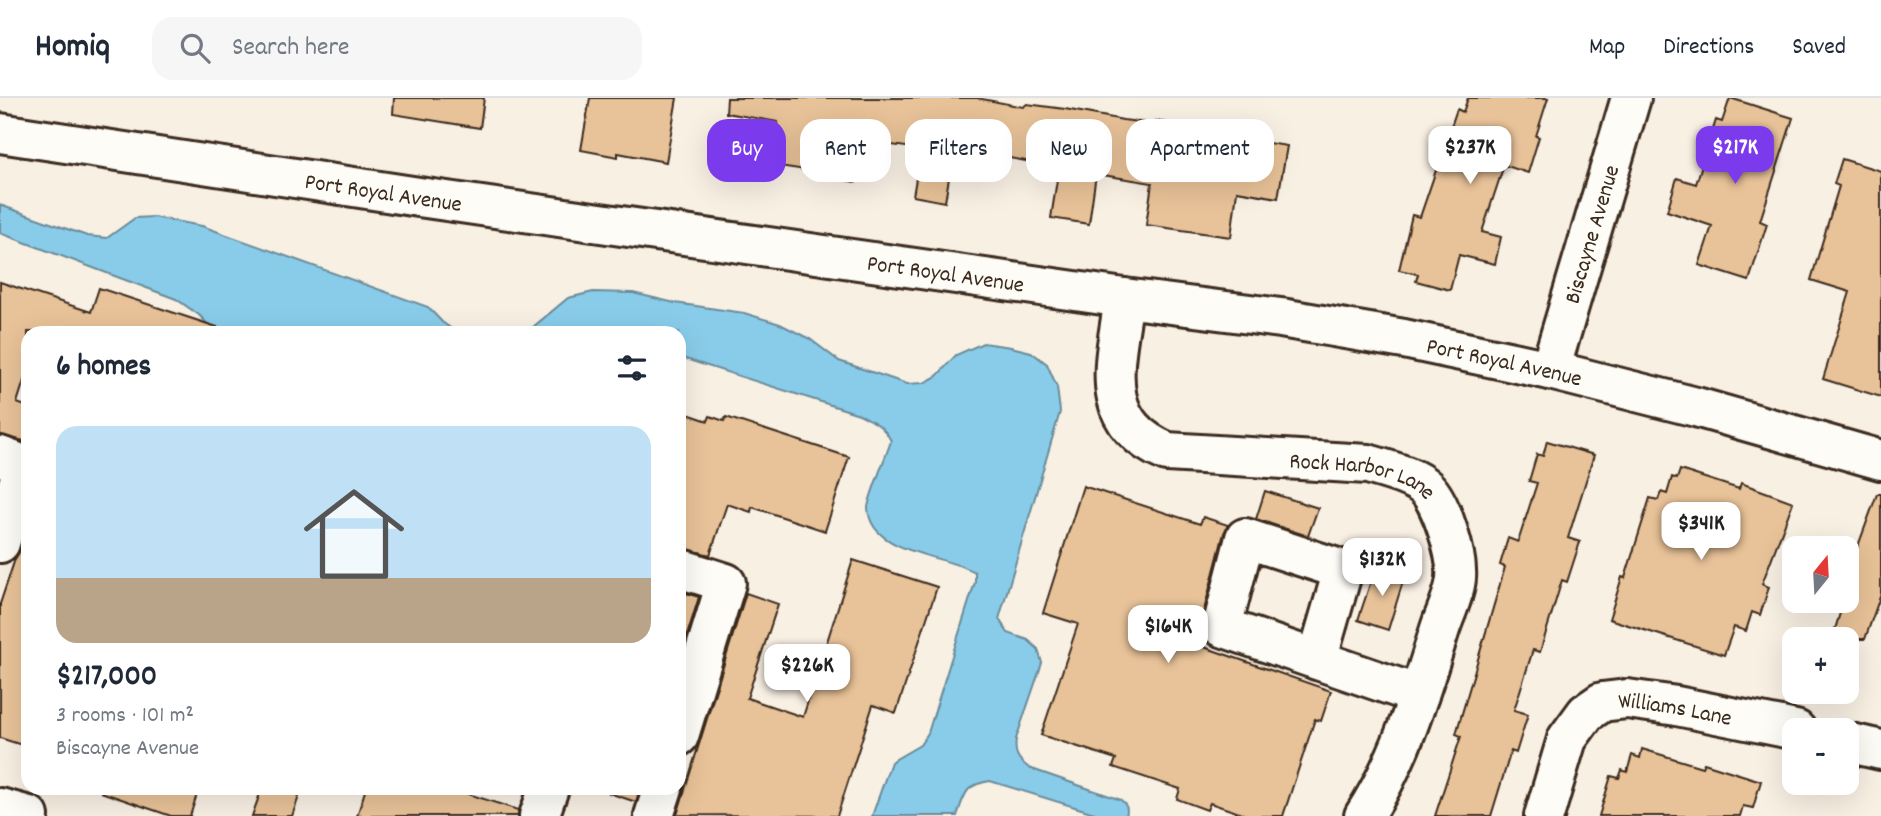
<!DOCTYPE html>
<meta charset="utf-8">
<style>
body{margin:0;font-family:Dekko,sans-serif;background:#f6f6f7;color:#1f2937;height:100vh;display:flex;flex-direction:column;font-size:26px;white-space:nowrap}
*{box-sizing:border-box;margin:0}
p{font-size:23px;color:#747a83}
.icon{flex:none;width:38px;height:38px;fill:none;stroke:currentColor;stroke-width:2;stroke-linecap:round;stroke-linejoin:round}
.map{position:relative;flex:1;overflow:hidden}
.details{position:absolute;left:21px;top:228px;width:665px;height:469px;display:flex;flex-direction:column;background:#fff;border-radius:21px;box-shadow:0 7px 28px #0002}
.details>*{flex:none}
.guide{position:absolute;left:707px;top:21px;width:665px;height:63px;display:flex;gap:14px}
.needle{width:46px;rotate:18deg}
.tools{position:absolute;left:1782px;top:438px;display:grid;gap:14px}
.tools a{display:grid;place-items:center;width:77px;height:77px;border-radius:14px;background:#fff;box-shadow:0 7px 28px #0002;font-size:35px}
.price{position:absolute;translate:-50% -60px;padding:0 16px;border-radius:14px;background:#fff;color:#222;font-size:23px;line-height:46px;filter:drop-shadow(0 2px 4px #0008)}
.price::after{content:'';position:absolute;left:50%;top:42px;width:21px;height:16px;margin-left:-10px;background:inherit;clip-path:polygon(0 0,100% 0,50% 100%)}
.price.current{background:#7c3aed;color:#fff}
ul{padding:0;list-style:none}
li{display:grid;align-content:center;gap:14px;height:371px;padding:0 35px}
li+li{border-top:2px solid #e0e1e3}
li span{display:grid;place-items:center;height:217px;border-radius:21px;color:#555}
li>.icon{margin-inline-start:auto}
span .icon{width:126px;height:126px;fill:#fffc;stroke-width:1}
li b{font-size:30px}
h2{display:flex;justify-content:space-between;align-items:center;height:84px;padding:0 35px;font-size:30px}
.chip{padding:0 24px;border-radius:21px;background:#fff;box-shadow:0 7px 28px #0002;font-size:24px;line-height:63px}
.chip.current{background:#7c3aed;color:#fff}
header{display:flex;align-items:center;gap:42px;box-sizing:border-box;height:98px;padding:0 35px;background:#fff;border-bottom:2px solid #e0e1e3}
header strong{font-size:33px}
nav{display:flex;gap:38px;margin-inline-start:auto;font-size:24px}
.search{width:490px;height:63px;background:#f6f6f7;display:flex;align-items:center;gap:18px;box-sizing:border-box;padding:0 24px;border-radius:21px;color:#747a83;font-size:26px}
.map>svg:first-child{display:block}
.water{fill:#89ccea;stroke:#6a8b98;stroke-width:2}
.building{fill:#e8c298;stroke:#3b2a1e;stroke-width:2}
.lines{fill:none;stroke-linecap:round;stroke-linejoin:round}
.minor-casing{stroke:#3b2a1e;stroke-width:44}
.minor{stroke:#fdfcf7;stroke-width:38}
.labels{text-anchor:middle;stroke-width:7;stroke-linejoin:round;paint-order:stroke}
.street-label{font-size:23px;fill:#3b2a1e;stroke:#fdfcf7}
</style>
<header>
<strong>Homiq</strong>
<div class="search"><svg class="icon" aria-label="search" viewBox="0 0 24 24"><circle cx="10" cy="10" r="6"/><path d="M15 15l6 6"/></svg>Search here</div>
<nav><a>Map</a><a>Directions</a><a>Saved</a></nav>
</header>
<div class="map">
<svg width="1881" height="718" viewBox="0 0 1881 718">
<rect width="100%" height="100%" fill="#f9f0e4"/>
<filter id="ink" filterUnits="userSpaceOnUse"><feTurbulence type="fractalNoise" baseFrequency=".0143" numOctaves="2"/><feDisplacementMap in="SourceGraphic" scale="14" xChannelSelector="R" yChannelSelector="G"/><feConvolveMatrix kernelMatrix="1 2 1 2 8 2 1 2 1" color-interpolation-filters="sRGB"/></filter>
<g filter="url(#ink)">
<path class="water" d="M 0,107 L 87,138 L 107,140 L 135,120 L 153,119 L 202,128 L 428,209 L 442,224 L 456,234 L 215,234 L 199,217 L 176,201 L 0,135 Z
M 593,194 L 633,195 L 675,205 L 744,215 L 780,226 L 810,241 L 839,263 L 907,286 L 924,285 L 937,278 L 956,257 L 983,245 L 1011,249 L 1031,254 L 1047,266 L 1057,289 L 1060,314 L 999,521 L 1008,535 L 1028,542 L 1038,551 L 1042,565 L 1016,641 C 1014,655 1017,661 1029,670 L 1121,702 C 1127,707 1128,711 1126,718 L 1104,718 L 990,683 C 965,687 965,695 957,718 L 872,718 L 891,664 L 920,647 L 928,635 L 975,484 L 975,474 C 946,457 870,456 868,410 C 868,401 887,356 891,343 C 884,328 873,323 859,316 L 679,259 L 679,234 L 603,234 L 588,232 L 579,234 L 527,234 L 568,200 Z"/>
<path class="building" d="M 394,0 L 484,0 L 480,30 L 393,16 Z
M 590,0 L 677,0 L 666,64 L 618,55 L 618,59 L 581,52 Z
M 727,0 L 977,0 L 1023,9 L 1027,6 L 1065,11 L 1123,22 L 1156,26 L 1156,23 L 1255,40 L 1255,43 L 1287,48 L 1278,100 L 1237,93 L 1231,139 L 1146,127 L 1152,85 L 1096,76 L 1089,126 L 1051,120 L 1059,69 L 954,50 L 945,104 L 913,98 L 921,51 L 863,43 L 856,84 L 818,77 L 819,74 L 772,67 L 778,24 L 726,15 Z
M 1468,0 L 1548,0 L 1536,38 L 1539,39 L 1528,75 L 1504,67 L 1482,134 L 1501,139 L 1495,166 L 1459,157 L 1450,192 L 1416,183 L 1418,176 L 1399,172 L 1412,117 L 1420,119 L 1457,11 L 1463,14 Z
M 1730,0 L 1793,20 L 1760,123 L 1767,126 L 1749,183 L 1699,167 L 1712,128 L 1667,113 L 1677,80 L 1696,86 L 1716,22 L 1722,24 Z
M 1842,61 L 1881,73 L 1881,299 L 1823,281 L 1850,194 L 1811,182 L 1839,88 L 1834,86 Z
M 0,184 L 91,214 L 99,190 L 217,229 L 216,234 L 28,234 L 28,270 L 17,305 L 28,309 L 28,344 L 0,337 Z
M 679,313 L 708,323 L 710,318 L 724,323 L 726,319 L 849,359 L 825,433 L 752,409 L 751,414 L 727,406 L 710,457 L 679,449 Z
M 1547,343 L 1594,357 L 1568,440 L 1580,444 L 1567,484 L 1562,482 L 1540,554 L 1533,552 L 1514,612 L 1528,616 L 1516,655 L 1511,653 L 1491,718 L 1435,718 L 1461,638 L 1456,636 L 1505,469 L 1500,467 L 1508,440 L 1518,444 L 1537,385 L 1529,383 L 1537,356 L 1543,358 Z
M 1680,372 L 1739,391 L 1741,385 L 1793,404 L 1762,486 L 1769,489 L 1760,517 L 1752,514 L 1746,533 L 1734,529 L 1724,557 L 1609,521 L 1622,479 L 1625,480 L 1650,400 L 1658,402 L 1661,394 L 1667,396 L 1672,379 L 1677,381 Z
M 1083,388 L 1200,426 L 1203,419 L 1228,427 L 1224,435 L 1201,524 L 1201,536 L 1198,547 L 1331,593 L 1321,623 L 1315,621 L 1283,718 L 1248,718 L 1210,705 L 1207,712 L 1177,701 L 1180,691 L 1113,669 L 1116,661 L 1041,637 L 1078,526 L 1043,515 Z
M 1265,393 L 1318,410 L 1308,438 L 1256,421 Z
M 1877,396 L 1881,396 L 1881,496 L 1865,541 L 1832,541 L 1844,502 L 1846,502 L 1846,456 L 1854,459 Z
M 25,438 L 28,438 L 28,649 L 0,640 L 0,506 L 15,461 L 21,451 Z
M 853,462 L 937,489 L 896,615 L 873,607 L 837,718 L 677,717 L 746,495 L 778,506 L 747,600 L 803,619 Z
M 1376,468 L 1405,477 L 1388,532 L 1358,522 Z
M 679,493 L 699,499 L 679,563 Z
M 1642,651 L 1702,669 L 1704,665 L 1761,683 L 1753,710 L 1743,708 L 1740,718 L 1599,718 L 1611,678 L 1619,680 L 1622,672 L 1627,674 L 1632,657 L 1640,660 Z
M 102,690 L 199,690 L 190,718 L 171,718 L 101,694 Z
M 262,690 L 302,690 L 292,718 L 252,718 Z
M 366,690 L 450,690 L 518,712 L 518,718 L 357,718 Z
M 610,690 L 640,690 L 636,704 L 609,695 Z"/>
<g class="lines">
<defs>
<g id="minor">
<path id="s1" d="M 0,35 L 419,99 L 1124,200 L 1281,220 L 1404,241 L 1550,272 L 1696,309 L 1881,362"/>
<path id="s2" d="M 1124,200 C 1116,262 1094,323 1167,354 L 1368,366 C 1386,372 1412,377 1426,390 C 1442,405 1458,459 1456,480 C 1455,496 1445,515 1440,531 C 1420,595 1401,661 1364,718"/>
<path id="s3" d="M 1550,272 L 1631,0"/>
<path d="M 0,358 L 24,367 L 0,445"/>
<path d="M 679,470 L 726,485 L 679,638"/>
<path d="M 1317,562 L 1343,472 L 1245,440 L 1222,529 L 1419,597"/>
<path d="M 1846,644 L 1881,652"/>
<path d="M 0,710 L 29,718"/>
<path d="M 539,718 L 549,690"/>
<path d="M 654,718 L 663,690"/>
<path id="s4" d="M 1544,718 L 1567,641 L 1586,615 L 1602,604 L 1627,601 L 1677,608 L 1796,632"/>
</g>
</defs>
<use href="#minor" class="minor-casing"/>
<use href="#minor" class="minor"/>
</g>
</g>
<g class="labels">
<g class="street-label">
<text dy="8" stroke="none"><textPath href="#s1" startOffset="388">Port Royal Avenue</textPath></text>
<text dy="8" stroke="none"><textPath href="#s3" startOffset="142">Biscayne Avenue</textPath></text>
<text dy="8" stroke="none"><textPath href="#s1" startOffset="956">Port Royal Avenue</textPath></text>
<text dy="8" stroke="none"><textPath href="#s1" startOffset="1522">Port Royal Avenue</textPath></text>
<text dy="8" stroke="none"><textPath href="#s2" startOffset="376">Rock Harbor Lane</textPath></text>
<text dy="8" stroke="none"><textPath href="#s4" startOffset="206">Williams Lane</textPath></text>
</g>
</g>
</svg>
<div class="tools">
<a><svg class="needle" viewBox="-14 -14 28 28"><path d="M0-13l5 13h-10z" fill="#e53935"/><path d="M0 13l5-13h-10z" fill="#747a83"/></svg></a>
<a>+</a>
<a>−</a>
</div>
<b class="price" style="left:1470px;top:88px">$237K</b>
<b class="price current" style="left:1735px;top:88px">$217K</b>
<b class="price" style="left:1701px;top:464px">$341K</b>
<b class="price" style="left:1382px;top:500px">$132K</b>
<b class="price" style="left:1168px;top:567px">$164K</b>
<b class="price" style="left:807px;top:606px">$226K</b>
<div class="guide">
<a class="chip current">Buy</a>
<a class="chip">Rent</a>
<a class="chip">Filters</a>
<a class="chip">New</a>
<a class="chip">Apartment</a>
</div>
<section class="details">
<h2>6 homes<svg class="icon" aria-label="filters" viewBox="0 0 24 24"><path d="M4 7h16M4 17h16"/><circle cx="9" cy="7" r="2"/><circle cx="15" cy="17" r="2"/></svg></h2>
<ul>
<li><span style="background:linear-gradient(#bfe0f5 70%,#b9a48a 0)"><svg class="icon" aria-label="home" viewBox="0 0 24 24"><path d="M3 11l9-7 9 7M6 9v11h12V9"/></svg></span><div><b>$217,000</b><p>3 rooms · 101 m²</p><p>Biscayne Avenue</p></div></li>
</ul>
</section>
</div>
